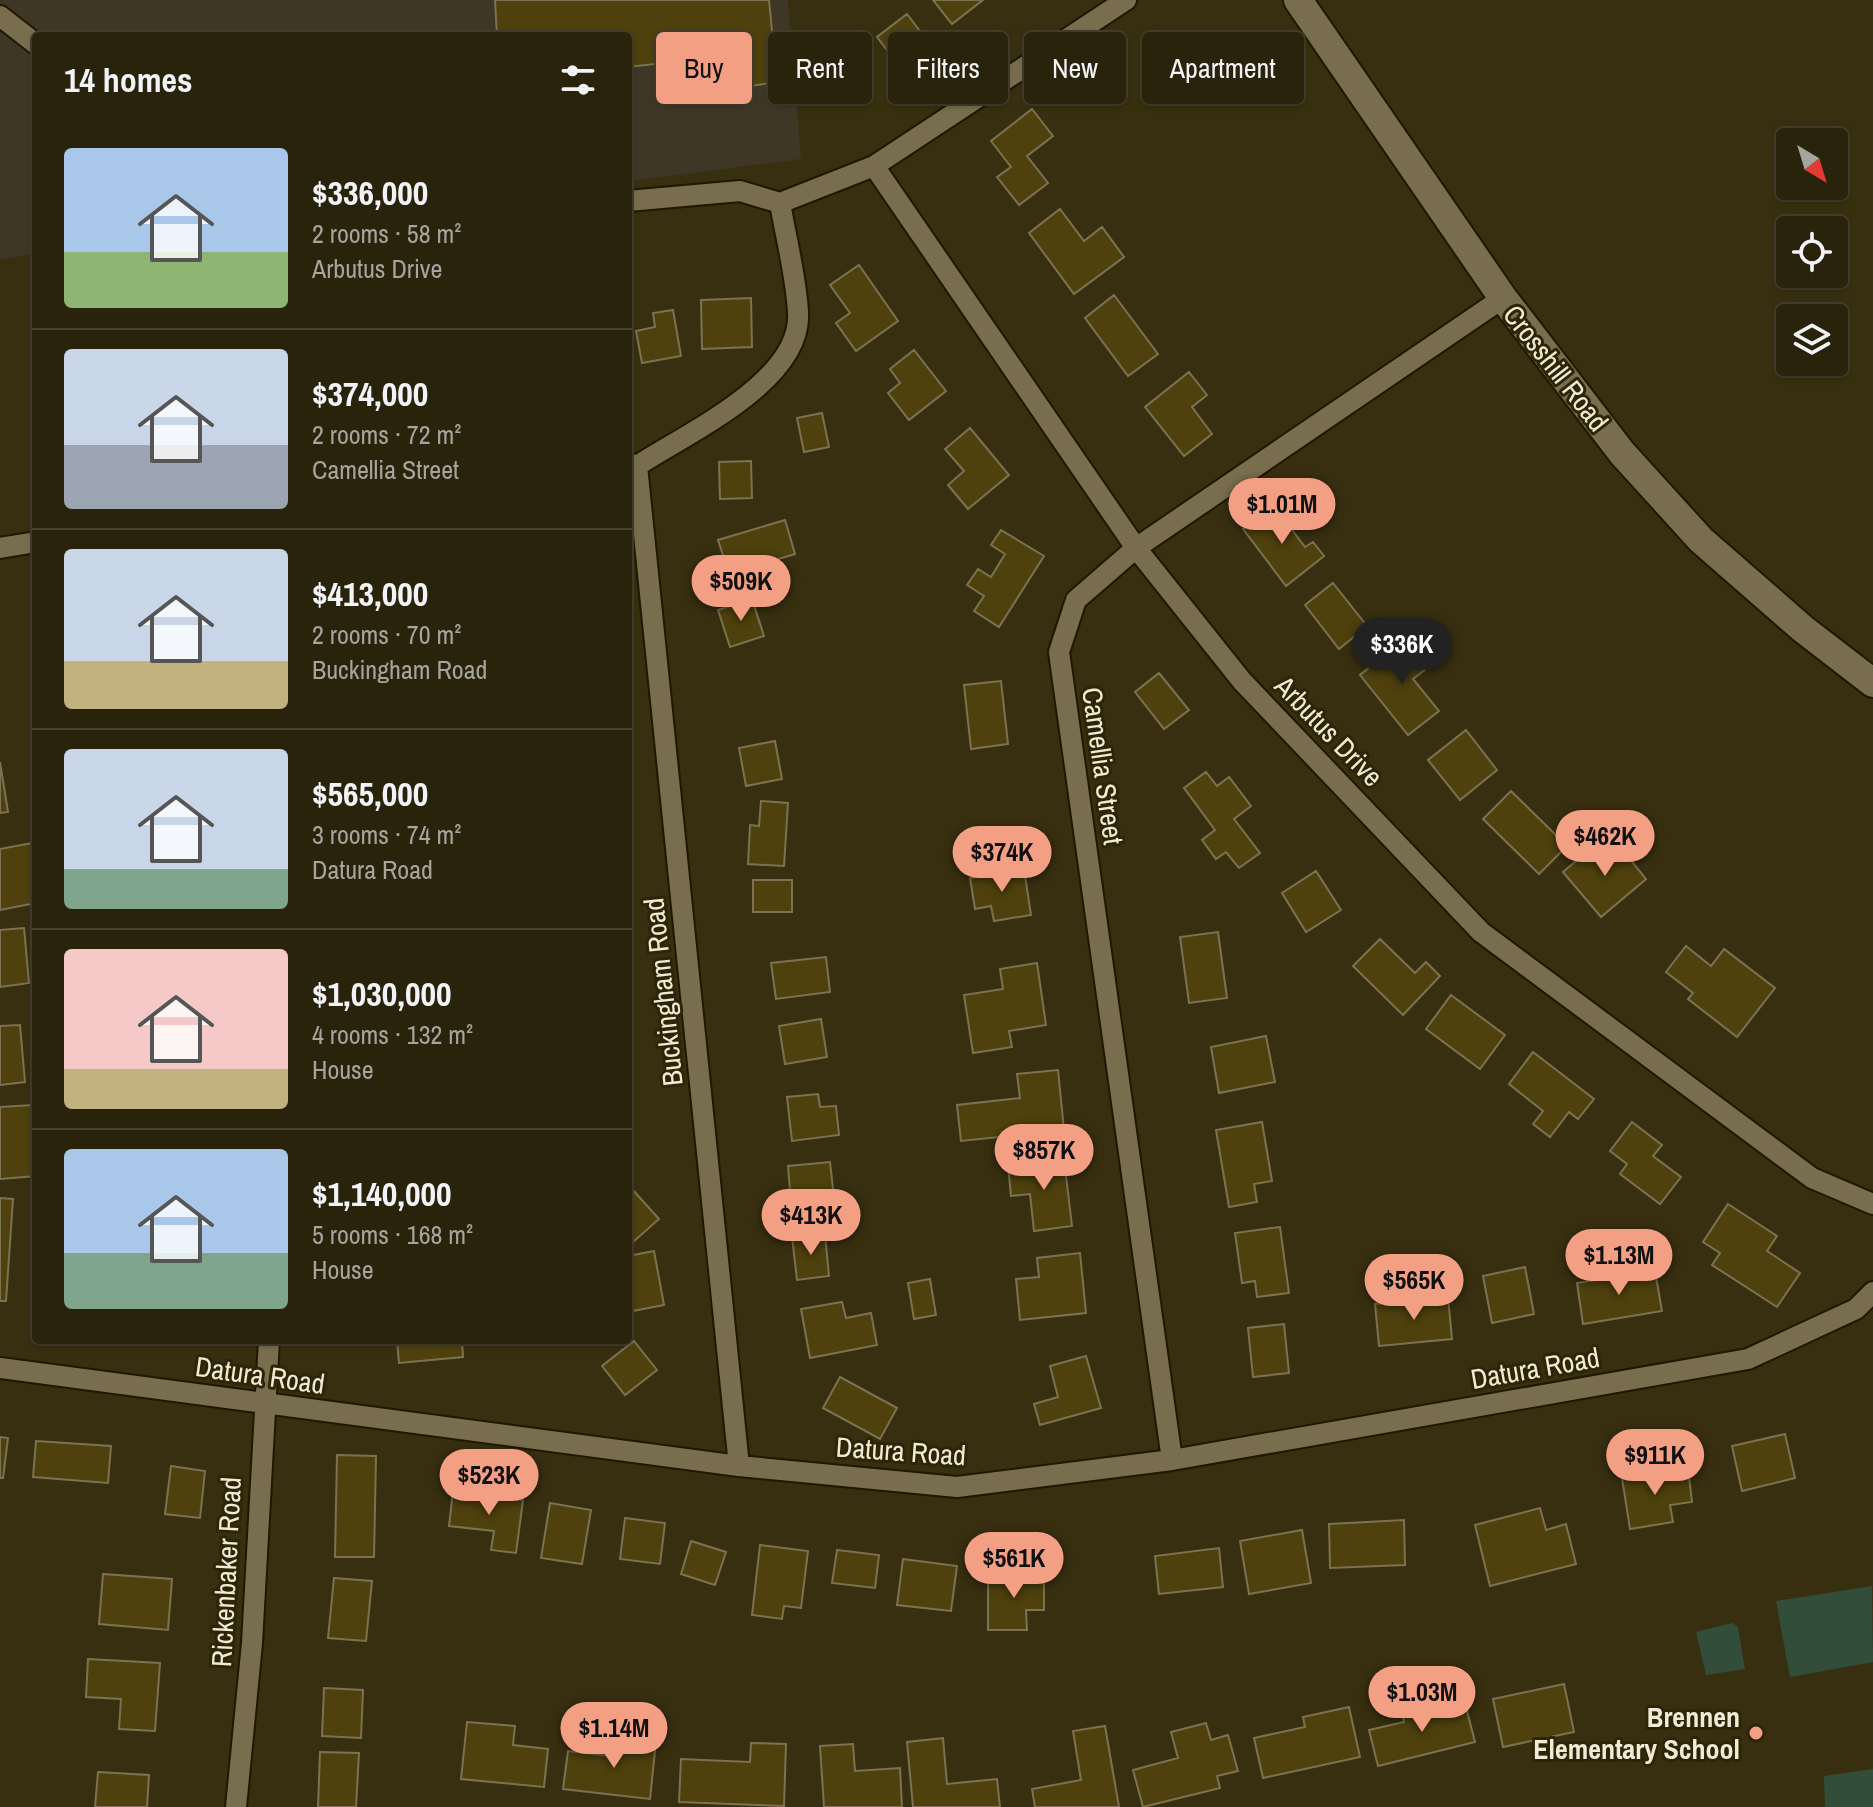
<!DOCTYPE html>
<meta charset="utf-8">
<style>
body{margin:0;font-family:"Archivo Narrow",sans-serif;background:#322b15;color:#f1f3f6;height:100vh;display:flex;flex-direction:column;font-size:30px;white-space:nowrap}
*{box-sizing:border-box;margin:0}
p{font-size:26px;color:#a5a49d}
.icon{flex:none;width:44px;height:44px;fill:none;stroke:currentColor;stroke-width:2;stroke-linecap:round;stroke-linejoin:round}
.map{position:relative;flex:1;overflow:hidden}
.sheet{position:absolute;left:32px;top:32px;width:600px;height:1312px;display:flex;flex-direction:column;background:#2a230c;border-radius:8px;box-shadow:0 2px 6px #0004,0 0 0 2px #46402d}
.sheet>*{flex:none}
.hud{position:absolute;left:656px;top:32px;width:760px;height:72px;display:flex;gap:16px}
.needle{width:52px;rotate:142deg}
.buttons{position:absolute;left:1776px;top:128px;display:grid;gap:16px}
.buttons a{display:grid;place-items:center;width:72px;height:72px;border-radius:8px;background:#2a230c;box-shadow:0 2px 6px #0004,0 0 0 2px #46402d;font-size:40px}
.price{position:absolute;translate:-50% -68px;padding:0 18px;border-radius:28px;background:#f39f83;color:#111;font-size:26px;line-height:52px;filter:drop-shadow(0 2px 4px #0008)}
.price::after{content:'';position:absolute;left:50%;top:48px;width:24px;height:18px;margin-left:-12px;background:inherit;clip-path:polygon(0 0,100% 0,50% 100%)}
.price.current{background:#222;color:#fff}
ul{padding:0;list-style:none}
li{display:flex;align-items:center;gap:24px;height:200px;padding:0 32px}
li+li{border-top:2px solid #46402d}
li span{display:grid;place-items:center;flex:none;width:224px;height:160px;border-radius:8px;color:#555}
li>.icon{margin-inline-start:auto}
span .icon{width:96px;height:96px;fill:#fffc;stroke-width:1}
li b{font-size:34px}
h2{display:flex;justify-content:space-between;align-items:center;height:96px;padding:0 32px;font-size:34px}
.pill{padding:0 28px;border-radius:8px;background:#2a230c;box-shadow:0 2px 6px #0004,0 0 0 2px #46402d;font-size:28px;line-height:72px}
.pill.current{background:#f39f83;color:#111}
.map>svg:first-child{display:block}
.commercial{fill:#3f3726}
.green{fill:#324e3b}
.building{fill:#4e410e;stroke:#7c7251;stroke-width:2}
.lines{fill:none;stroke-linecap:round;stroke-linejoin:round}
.street-casing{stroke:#201700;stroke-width:24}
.secondary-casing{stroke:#201700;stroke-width:32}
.street{stroke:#786e4e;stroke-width:20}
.secondary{stroke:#786e4e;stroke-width:28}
.poi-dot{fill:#f39f83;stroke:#2e2505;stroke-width:3}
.labels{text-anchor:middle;stroke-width:6;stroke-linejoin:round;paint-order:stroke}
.street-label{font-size:28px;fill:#f0ebd9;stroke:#2e2505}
.poi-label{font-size:28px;font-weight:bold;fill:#f0ebd9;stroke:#2e2505;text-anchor:end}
</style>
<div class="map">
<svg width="1873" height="1807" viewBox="0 0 1873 1807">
<rect width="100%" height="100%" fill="#382f10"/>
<path class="commercial" d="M 0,0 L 788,0 L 801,159 L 628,181 L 628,36 L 36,36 L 36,254 L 0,259 Z"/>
<path class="green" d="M 1872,1586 L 1873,1662 L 1790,1677 L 1776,1601 Z
M 1732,1623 L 1738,1627 L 1745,1669 L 1706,1675 L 1696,1632 Z
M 1873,1769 L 1873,1807 L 1825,1807 L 1824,1776 Z"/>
<path class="building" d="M 495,0 L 769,0 L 777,82 L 722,90 L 719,57 L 628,67 L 628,36 L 497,36 Z
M 933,0 L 983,0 L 952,24 Z
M 907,14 L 929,43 L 899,66 L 877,37 Z
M 1032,109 L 1053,136 L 1027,156 L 1048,183 L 1019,205 L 997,177 L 1011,167 L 991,141 Z
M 1060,209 L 1084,241 L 1102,227 L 1124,257 L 1074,294 L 1029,233 Z
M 859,265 L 898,321 L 856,351 L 836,323 L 850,313 L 830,285 Z
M 34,283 L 36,283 L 36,349 L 33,349 Z
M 1114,295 L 1158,354 L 1128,376 L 1085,318 Z
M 751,298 L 752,347 L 702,349 L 701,300 Z
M 673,310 L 681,356 L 642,363 L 636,331 L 655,327 L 653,313 Z
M 914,350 L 946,391 L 909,420 L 888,393 L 900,383 L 890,369 Z
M 1189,372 L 1207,395 L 1192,407 L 1212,434 L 1184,456 L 1145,407 Z
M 822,413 L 829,447 L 804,452 L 797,418 Z
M 970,428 L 1009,475 L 968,509 L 948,485 L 964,471 L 945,449 Z
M 751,461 L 752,498 L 720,499 L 719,462 Z
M 1274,506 L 1305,547 L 1313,542 L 1324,556 L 1286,586 L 1243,529 Z
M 785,520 L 795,554 L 729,574 L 718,540 Z
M 1001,530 L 1044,556 L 999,627 L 974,611 L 984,596 L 967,585 L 978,569 L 991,577 L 1005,554 L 991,545 Z
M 1333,583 L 1367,626 L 1339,649 L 1305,605 Z
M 752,599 L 764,636 L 730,647 L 718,610 Z
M 1407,637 L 1430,666 L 1413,679 L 1439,711 L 1408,735 L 1360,675 Z
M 1159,673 L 1189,710 L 1164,729 L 1135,692 Z
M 1001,681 L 1008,744 L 971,749 L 964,685 Z
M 1466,730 L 1497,770 L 1460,800 L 1428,760 Z
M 775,741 L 782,779 L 746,786 L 739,748 Z
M 0,762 L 8,812 L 0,813 Z
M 1206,772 L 1217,786 L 1229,777 L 1251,806 L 1234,819 L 1260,853 L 1239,868 L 1226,852 L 1216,859 L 1202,840 L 1215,830 L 1184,788 Z
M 1511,791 L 1567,846 L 1539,874 L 1483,819 Z
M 761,801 L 788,803 L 784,866 L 748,864 L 750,825 L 759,826 Z
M 32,843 L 36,903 L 0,910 L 0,849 Z
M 1617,843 L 1646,879 L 1601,917 L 1563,872 L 1589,850 L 1597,859 Z
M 1024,869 L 1031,915 L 994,921 L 991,906 L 975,909 L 970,878 Z
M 1316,871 L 1341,910 L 1306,932 L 1282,893 Z
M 753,880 L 792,880 L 792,912 L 753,912 Z
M 24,928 L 29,983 L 0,987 L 0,930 Z
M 1218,932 L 1227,998 L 1189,1003 L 1180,937 Z
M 1380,939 L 1415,973 L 1426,962 L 1440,976 L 1403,1015 L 1353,966 Z
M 1686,946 L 1711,966 L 1724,949 L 1775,988 L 1737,1037 L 1688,999 L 1693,993 L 1666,972 Z
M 826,957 L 830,992 L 776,999 L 771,963 Z
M 1037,963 L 1046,1025 L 1009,1031 L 1012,1047 L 973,1053 L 964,995 L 1003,989 L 1000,969 Z
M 1451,995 L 1505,1035 L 1480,1069 L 1426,1029 Z
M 821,1019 L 827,1057 L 785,1064 L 779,1026 Z
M 20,1025 L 25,1082 L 0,1085 L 0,1026 Z
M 1266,1036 L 1275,1082 L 1219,1093 L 1211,1047 Z
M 1533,1052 L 1594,1099 L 1578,1119 L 1569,1112 L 1550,1137 L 1533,1124 L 1543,1111 L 1509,1084 Z
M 1058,1070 L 1064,1130 L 961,1141 L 957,1105 L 1020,1098 L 1017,1074 Z
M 818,1094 L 820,1107 L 836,1106 L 839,1135 L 792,1141 L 787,1097 Z
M 33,1105 L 36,1176 L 0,1179 L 0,1107 Z
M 1262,1122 L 1272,1181 L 1254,1184 L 1257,1202 L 1229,1207 L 1216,1130 Z
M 1632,1122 L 1662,1145 L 1653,1156 L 1681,1177 L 1660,1204 L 1620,1174 L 1627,1164 L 1610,1151 Z
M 1064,1159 L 1072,1226 L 1034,1231 L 1030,1194 L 1011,1196 L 1008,1165 Z
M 830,1162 L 834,1198 L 791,1203 L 788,1166 Z
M 632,1189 L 659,1219 L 632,1243 L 628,1239 L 628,1192 Z
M 0,1198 L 13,1199 L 6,1301 L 0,1301 Z
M 1728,1204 L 1777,1236 L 1767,1251 L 1800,1273 L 1777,1307 L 1712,1265 L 1720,1253 L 1703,1242 Z
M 1280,1227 L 1289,1293 L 1257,1297 L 1255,1281 L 1242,1283 L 1235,1233 Z
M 825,1234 L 829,1276 L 797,1280 L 792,1237 Z
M 654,1251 L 664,1305 L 628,1312 L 628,1256 Z
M 1080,1253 L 1086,1313 L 1020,1320 L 1016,1279 L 1039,1277 L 1037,1258 Z
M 1525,1267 L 1534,1314 L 1492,1323 L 1483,1276 Z
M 1655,1271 L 1662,1311 L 1583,1324 L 1577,1283 Z
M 930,1279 L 936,1315 L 914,1319 L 908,1283 Z
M 1448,1297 L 1452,1339 L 1379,1346 L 1375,1304 Z
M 842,1302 L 846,1318 L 871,1313 L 877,1345 L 810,1358 L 801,1309 Z
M 1284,1324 L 1289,1373 L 1253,1377 L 1248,1328 Z
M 397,1340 L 462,1340 L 463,1357 L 399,1363 Z
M 634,1341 L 657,1370 L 625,1395 L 602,1366 Z
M 1086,1356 L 1101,1408 L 1040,1425 L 1034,1404 L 1058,1397 L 1050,1366 Z
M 840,1377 L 897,1408 L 880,1439 L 823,1408 Z
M 1785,1434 L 1795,1478 L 1742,1491 L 1732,1446 Z
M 0,1437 L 8,1438 L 3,1478 L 0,1478 Z
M 36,1441 L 111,1446 L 108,1483 L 33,1477 Z
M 337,1455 L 376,1456 L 374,1557 L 335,1557 Z
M 171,1466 L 205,1471 L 200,1518 L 165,1514 Z
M 1688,1468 L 1692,1502 L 1670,1505 L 1673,1522 L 1630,1529 L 1622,1478 Z
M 453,1491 L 523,1500 L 516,1553 L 491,1550 L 494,1531 L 449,1526 Z
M 550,1503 L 591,1510 L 582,1564 L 541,1558 Z
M 1540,1508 L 1546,1530 L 1566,1524 L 1576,1564 L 1490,1586 L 1475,1525 Z
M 625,1518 L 665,1523 L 660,1564 L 620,1559 Z
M 1404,1520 L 1405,1565 L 1330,1568 L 1329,1524 Z
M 1302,1530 L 1311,1583 L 1249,1594 L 1240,1541 Z
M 691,1541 L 726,1552 L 715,1585 L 681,1574 Z
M 760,1545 L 808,1551 L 801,1608 L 784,1606 L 782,1619 L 752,1615 Z
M 1219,1548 L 1223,1587 L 1159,1594 L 1155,1556 Z
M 837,1550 L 879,1555 L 875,1588 L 832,1583 Z
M 903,1559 L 957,1566 L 951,1611 L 897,1605 Z
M 103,1574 L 172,1579 L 168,1630 L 99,1624 Z
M 1044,1574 L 1044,1610 L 1026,1610 L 1027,1630 L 988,1630 L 988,1575 Z
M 334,1578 L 372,1581 L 366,1641 L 328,1638 Z
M 88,1659 L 160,1663 L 155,1731 L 119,1729 L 121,1699 L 86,1697 Z
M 1564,1684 L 1574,1732 L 1503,1747 L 1493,1699 Z
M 324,1688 L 363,1690 L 361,1738 L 322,1736 Z
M 1445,1700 L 1449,1715 L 1467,1711 L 1475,1742 L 1378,1766 L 1369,1730 L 1404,1722 L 1402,1710 Z
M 1349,1707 L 1360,1757 L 1263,1778 L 1254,1738 L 1305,1727 L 1303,1717 Z
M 467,1722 L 515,1726 L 513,1745 L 548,1749 L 544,1787 L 461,1779 Z
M 1206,1723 L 1211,1740 L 1228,1735 L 1238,1771 L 1217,1776 L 1220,1788 L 1143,1807 L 1133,1770 L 1178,1758 L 1171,1732 Z
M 1105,1726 L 1119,1807 L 1035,1807 L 1032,1789 L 1081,1780 L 1073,1731 Z
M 621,1737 L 656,1741 L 650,1799 L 563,1789 L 568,1751 L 618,1757 Z
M 943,1738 L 947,1784 L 997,1779 L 1000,1807 L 913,1807 L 907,1742 Z
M 751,1743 L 786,1744 L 784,1806 L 679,1802 L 681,1759 L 750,1762 Z
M 853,1744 L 855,1771 L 900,1768 L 902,1807 L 824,1807 L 820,1746 Z
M 320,1752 L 359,1753 L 356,1807 L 318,1807 Z
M 98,1772 L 149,1775 L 147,1807 L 95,1807 Z"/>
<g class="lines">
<defs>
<path id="street" d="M 0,16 L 36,44
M 874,166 L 1136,548 L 1242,681 L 1481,932 L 1812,1178 L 1873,1204
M 628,201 L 740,191 L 780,203 L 874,166 L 1126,0
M 628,463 L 637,466 C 687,433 803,381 798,312 C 796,276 786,238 780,203
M 637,466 L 739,1466
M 0,548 L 36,542
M 0,1368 L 739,1466 L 957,1487 L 1172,1460 L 1748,1359 L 1856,1309 L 1873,1292
M 1172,1460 L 1059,652 L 1076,600 L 1136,548 L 1503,298
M 236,1807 L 252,1643 L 269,1340"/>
<path id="secondary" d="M 1298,0 L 1503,298 L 1622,453 L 1701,540 L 1803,629 L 1873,683"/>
</defs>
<use href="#street" class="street-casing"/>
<use href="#secondary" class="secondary-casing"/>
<use href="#street" class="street"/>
<use href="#secondary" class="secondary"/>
</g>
<circle class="poi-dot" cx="1756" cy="1733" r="8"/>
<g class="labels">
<g class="street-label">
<text transform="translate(1556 368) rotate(52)" y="10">Crosshill Road</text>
<text transform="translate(1329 731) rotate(46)" y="10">Arbutus Drive</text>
<text transform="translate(1103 766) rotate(82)" y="10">Camellia Street</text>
<text transform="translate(663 992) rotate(-96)" y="10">Buckingham Road</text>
<text transform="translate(1535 1368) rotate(-10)" y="10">Datura Road</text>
<text transform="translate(260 1375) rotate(8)" y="10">Datura Road</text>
<text transform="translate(901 1451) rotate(4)" y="10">Datura Road</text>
<text transform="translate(226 1572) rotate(-87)" y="10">Rickenbaker Road</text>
</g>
<g class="poi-label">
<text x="1740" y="1727">Brennen<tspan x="1740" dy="32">Elementary School</tspan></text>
</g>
</g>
</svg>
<div class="buttons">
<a><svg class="needle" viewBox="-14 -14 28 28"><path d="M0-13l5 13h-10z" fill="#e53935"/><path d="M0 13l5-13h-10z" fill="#a5a49d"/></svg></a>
<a><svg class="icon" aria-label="locate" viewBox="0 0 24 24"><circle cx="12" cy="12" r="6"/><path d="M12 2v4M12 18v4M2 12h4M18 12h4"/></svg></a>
<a><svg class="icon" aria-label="layers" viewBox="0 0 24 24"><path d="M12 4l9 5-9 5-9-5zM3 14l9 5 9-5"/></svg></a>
</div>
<b class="price" style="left:1282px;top:546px">$1.01M</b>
<b class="price" style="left:741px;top:623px">$509K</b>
<b class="price current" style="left:1402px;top:686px">$336K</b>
<b class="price" style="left:1605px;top:878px">$462K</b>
<b class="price" style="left:1002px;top:894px">$374K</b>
<b class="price" style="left:1044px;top:1192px">$857K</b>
<b class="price" style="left:811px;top:1257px">$413K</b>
<b class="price" style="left:1619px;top:1297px">$1.13M</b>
<b class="price" style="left:1414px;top:1322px">$565K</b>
<b class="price" style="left:1655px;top:1497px">$911K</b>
<b class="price" style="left:489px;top:1517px">$523K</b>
<b class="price" style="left:1014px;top:1600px">$561K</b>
<b class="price" style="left:1422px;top:1734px">$1.03M</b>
<b class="price" style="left:614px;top:1770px">$1.14M</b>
<div class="hud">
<a class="pill current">Buy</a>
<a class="pill">Rent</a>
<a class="pill">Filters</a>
<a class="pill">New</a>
<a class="pill">Apartment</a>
</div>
<section class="sheet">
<h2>14 homes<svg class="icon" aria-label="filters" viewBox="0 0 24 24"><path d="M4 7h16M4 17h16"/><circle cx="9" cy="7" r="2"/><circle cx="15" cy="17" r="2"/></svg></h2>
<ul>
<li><span style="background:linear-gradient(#a9c7e8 65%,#8fb573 0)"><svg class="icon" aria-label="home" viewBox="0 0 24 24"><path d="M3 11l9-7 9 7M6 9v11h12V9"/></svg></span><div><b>$336,000</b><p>2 rooms · 58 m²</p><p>Arbutus Drive</p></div></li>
<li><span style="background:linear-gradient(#c9d6e8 60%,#9aa5b1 0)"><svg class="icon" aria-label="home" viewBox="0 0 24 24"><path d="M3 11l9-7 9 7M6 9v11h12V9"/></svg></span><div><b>$374,000</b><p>2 rooms · 72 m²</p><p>Camellia Street</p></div></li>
<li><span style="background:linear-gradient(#c9d6e8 70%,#c2b280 0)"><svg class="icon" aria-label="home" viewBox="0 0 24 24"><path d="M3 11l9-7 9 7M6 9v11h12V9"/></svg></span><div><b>$413,000</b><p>2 rooms · 70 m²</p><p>Buckingham Road</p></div></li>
<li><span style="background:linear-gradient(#c9d6e8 75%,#7fa58c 0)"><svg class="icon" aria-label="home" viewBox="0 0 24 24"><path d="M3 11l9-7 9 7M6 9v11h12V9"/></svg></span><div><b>$565,000</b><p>3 rooms · 74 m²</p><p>Datura Road</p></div></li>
<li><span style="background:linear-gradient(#f6c9c9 75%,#c2b280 0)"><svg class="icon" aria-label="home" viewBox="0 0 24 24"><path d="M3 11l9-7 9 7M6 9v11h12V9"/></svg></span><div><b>$1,030,000</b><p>4 rooms · 132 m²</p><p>House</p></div></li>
<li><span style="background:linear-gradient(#a9c7e8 65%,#7fa58c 0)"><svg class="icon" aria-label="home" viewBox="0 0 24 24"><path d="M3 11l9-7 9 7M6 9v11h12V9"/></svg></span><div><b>$1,140,000</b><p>5 rooms · 168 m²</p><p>House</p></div></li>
</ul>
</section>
</div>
